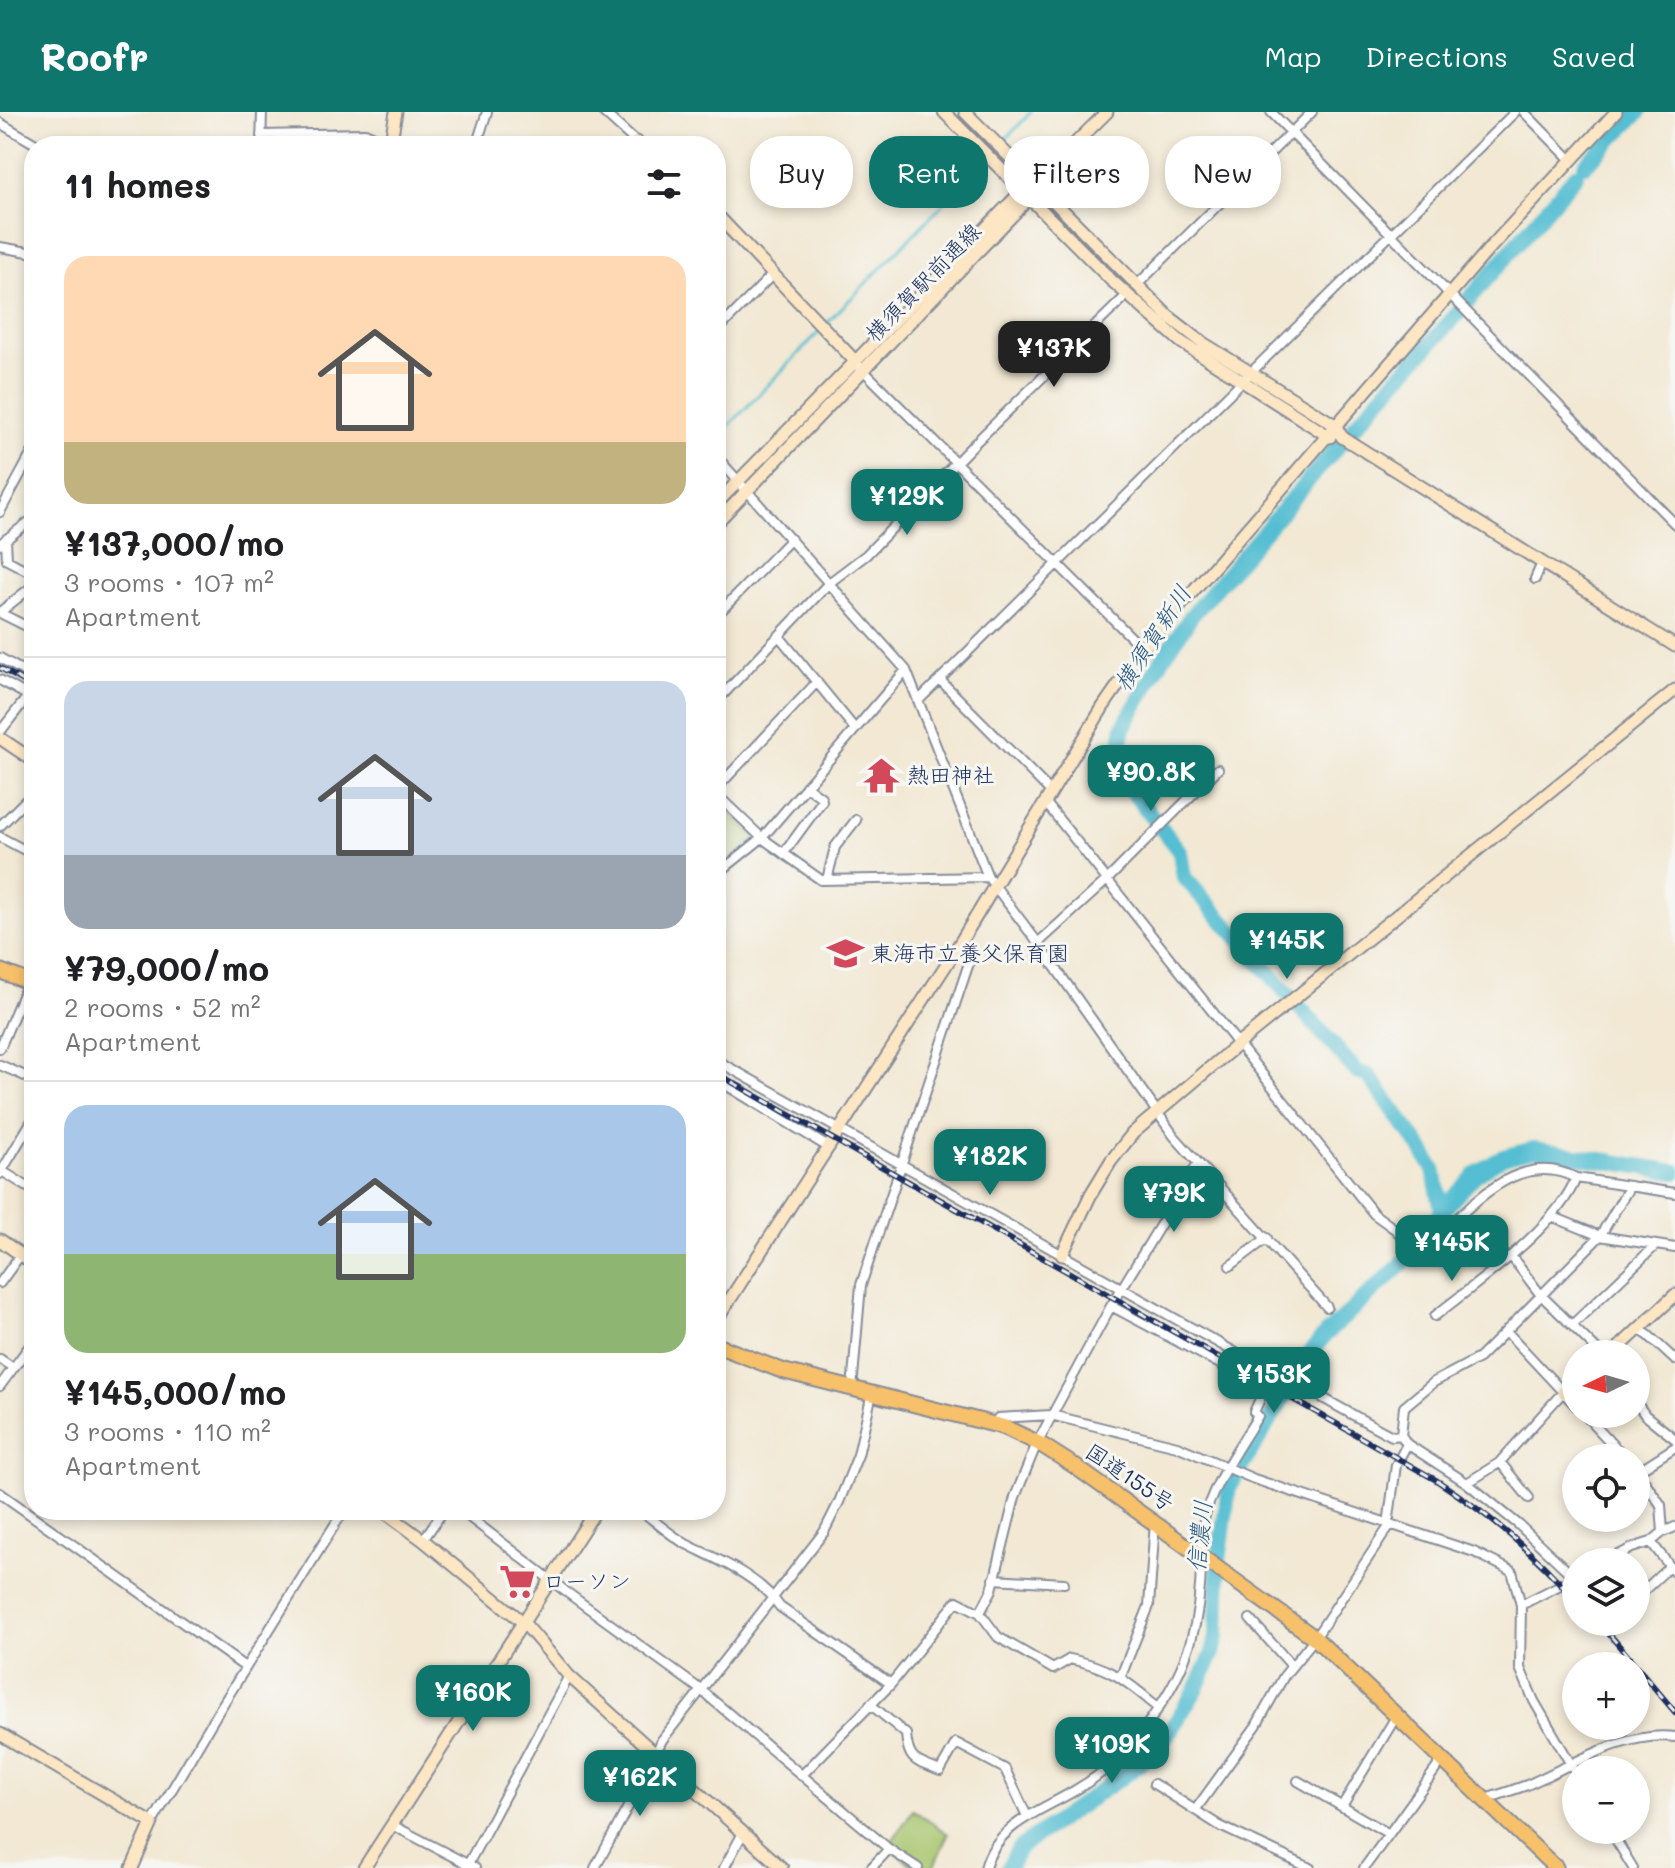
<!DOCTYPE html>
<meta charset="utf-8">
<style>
body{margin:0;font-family:Mali,"Klee One",sans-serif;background:#f2f2f2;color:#202124;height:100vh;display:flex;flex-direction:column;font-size:30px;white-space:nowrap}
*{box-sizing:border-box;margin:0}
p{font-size:26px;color:#757577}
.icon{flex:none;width:44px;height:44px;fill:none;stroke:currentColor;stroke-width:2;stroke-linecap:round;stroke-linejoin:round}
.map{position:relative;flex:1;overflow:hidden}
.drawer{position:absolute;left:24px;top:24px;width:702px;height:1384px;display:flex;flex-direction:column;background:#fff;border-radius:32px;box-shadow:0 4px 12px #0003}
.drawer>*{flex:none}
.hud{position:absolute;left:750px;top:24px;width:760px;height:72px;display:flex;gap:16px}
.needle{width:52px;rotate:265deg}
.fabs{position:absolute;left:1562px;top:1228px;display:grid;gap:16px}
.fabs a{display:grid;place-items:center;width:88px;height:88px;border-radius:50%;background:#fff;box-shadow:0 4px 12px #0003;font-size:40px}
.price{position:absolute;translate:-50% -68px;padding:0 18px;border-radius:16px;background:#0f766e;color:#fff;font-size:26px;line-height:52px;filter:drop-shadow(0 2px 4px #0008)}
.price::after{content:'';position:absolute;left:50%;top:48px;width:24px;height:18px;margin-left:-12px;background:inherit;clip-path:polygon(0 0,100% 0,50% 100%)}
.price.selected{background:#222;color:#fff}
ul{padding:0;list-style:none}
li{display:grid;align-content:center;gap:16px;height:424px;padding:0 40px}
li+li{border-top:2px solid #e0e0e0}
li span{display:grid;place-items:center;height:248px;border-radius:24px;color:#555}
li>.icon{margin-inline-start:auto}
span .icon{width:144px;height:144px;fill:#fffc;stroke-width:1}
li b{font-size:34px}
h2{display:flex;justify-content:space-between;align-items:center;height:96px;padding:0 40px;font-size:34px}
.chip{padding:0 28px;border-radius:32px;background:#fff;box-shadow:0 4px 12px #0003;font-size:28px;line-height:72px}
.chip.selected{background:#0f766e;color:#fff}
header{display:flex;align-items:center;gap:48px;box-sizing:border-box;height:112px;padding:0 40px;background:#0f766e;color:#fff}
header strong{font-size:38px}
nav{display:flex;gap:44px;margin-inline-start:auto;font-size:28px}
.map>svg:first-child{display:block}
.green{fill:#a7c56c;stroke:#617a65;stroke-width:2}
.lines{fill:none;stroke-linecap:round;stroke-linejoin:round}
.stream{stroke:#55bed2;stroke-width:3}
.river{stroke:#55bed2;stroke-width:16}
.street-casing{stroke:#868c98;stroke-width:12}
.secondary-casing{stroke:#868c98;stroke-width:15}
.highway-casing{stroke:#868c98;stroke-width:18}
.street{stroke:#fff;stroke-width:8}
.secondary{stroke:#fce6c4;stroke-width:11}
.highway{stroke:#f7c06b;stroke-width:14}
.rail-casing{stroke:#1b2f5e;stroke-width:6}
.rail{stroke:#f6f6f2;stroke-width:3;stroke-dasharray:9;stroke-linecap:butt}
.labels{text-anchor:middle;stroke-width:6;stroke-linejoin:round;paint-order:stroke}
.street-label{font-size:22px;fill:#1b2f5e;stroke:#f6f6f2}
.poi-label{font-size:22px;fill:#1b2f5e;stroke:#f6f6f2;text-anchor:start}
.water-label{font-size:24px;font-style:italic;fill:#2c5a81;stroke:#f6f6f2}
</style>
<header>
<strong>Roofr</strong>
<nav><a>Map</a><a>Directions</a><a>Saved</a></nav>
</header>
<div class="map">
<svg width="1675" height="1756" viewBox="0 0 1675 1756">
<rect width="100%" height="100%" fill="#f6f6f2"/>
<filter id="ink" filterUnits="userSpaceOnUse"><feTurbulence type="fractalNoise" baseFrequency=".0125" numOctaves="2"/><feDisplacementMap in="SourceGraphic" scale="16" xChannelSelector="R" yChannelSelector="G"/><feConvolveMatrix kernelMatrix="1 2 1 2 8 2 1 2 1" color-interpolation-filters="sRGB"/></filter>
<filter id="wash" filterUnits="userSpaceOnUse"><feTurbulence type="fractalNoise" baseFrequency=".006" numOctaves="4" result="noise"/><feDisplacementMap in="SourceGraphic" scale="32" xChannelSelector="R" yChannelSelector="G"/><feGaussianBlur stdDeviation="1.8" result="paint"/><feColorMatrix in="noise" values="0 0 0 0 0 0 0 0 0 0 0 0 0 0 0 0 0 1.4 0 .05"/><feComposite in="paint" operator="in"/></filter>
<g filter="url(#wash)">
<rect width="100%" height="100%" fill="#f2e8d3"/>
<path class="green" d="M 716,687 L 754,723 L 755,728 L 716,758 Z
M 913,1698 L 948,1722 L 933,1756 L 916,1756 L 888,1735 Z"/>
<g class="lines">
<path class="stream" d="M 1001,32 L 1031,0
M 826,212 L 996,38
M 716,327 L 821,218"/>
<path class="river" d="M 1585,53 L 1639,0
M 1467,190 L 1576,63
M 1442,1099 L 1434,1058 L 1421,1036 L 1369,964 L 1357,960 L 1184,765 L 1180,740 L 1128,674 L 1120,657 L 1119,641 L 1124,614 L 1160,551 L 1192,503 L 1376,290 L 1462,197
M 1008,1756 L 1019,1736 L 1136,1655 L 1166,1625 L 1197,1576 L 1213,1541 L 1217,1524 L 1219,1448 L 1229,1375 L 1310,1241 L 1326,1222 L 1401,1153 L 1442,1099 L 1476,1062 L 1503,1045 L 1534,1037 L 1675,1060"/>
</g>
</g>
<g filter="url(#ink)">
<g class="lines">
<defs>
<path id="street" d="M 603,0 L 636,30 L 631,34
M 1271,0 L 1675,412
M 1524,0 L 1570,47
M 0,11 L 39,34
M 261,23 L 365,21 L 394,34
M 261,34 L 262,0
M 476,34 L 487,0
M 0,135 L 34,141
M 1136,174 L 1312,0
M 716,220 L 773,162
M 860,255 L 1143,537
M 716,344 L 906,558 L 988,765 L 1038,831 L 1174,1024 L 1327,1195
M 0,400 L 34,337
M 6,427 L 7,448 L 34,462
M 0,432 L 34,406
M 1535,467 L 1542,451
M 0,500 L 34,473
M 0,501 L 34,518
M 716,504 L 791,427
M 779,524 L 855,617
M 0,546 L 34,565
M 0,568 L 34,587
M 941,569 L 1051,680
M 918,589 L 1515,0
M 716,590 L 829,471 L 866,443 L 973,333 L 1128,182
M 0,620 L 28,584
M 716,677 L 817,570
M 716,682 L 762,726 L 821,768 L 988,765
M 1045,690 L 1374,1102 L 1396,1118 L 1419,1141 L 1422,1141 C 1463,1103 1514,1034 1576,1066 L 1675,1081
M 0,714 L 34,680
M 0,725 L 34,743
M 784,741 L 822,689 L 821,685 L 806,674
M 716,763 L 762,726 L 906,558
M 827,768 L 835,735 L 856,708
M 1038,831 L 1107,768 L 1218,657
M 0,936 L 28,870
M 716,948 L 1238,1242 C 1291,1266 1340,1297 1392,1324 L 1401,1323
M 0,953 L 34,968
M 716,967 L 828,1035
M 2,1059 L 34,1079
M 0,1062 L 34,1005
M 1551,1104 L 1600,1124 L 1675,1136
M 1511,1144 L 1540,1182 L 1601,1242
M 1230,1154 L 1267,1126
M 0,1171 L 21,1142
M 1111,1194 L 1231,1258
M 1435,1204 C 1477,1170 1556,1117 1576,1066
M 1572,1213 L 1655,1134
M 1638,1217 L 1648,1223 L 1675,1248
M 1506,1219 L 1576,1294
M 0,1247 L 12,1255
M 0,1274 L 34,1228
M 852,1277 L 861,1173 L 970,848 L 957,836
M 1636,1290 L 1645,1303 L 1675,1327
M 1584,1302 L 1625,1346
M 993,1312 L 998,1306 L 1051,1303 L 1177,1334 L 1254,1367 L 1474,1440 L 1512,1459 L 1521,1493 L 1520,1556 L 1534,1589 L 1576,1661
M 1500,1350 L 1529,1386
M 1636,1357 L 1661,1393 L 1663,1420
M 1638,1359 L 1675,1335
M 1467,1371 L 1499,1351 L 1563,1280
M 0,1381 L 245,1555
M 1573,1386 L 1576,1384
M 460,1398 L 565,1479 L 701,1578 L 889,1737 L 918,1756
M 640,1398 C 655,1409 670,1423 686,1432 C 718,1448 759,1464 780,1495 L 891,1572
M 1388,1413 L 1396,1353 L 1407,1332
M 423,1428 L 444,1398
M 1651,1430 L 1675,1461
M 1605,1450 L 1632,1436 L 1651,1430 L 1663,1420 L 1675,1415
M 1575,1466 L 1519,1413 L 1467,1371 L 1407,1332 L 1401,1323 L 1404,1295 L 1434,1270 L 1479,1246 L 1506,1219 L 1600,1124 L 1630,1074
M 994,1467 L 1064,1471
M 1636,1486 L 1669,1455
M 1521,1493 L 1576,1465
M 980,1501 L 992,1478 L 1015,1385 L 1037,1331 L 1111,1194 L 1198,1051
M 1250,1507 L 1292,1554
M 1121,1564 L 1149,1494 L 1155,1410
M 870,1592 L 906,1622 C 908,1650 916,1649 940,1659 L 956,1631 L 1005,1657 L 1026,1702
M 803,1662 L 891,1572 L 957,1489 L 980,1501 L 998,1525 L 1053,1557 L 1070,1547 C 1113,1556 1126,1569 1159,1596
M 1298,1669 L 1389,1722 L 1364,1756
M 1154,1672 L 1220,1714 L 1310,1756
M 1485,1687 C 1499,1683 1513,1678 1527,1673 C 1571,1654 1625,1618 1675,1625
M 1342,1694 L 1397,1603
M 1196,1697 L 1256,1614 L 1284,1564 L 1315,1526 L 1390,1413
M 152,1711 L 218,1600 L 344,1398
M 392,1713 L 475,1756
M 1610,1718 L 1633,1756
M 1389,1722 L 1443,1647
M 466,1756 L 569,1564
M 595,1756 L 649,1656 L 662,1628 L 824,1420 L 839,1390 L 858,1343 L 872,1281
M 724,1756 L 743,1721
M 871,1756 L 889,1737
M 985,1756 C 997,1712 1039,1700 1074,1679 C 1103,1662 1127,1642 1146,1614 C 1179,1569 1197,1530 1200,1474 C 1202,1454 1200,1433 1203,1413 C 1209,1377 1239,1335 1258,1304 L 1254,1300 L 1260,1287 L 1260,1275 L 1231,1258 L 1238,1242"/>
<path id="secondary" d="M 944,0 L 1111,168 L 1181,230 L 1330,325
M 965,0 L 1168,204 L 1203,231 L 1335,313 L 1342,325 L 1675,534
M 636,30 L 641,34
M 390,34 L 396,0
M 716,102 L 855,249
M 716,392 L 1023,78 L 1035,71 L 1107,0
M 716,411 L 1032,83
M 0,626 L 34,649
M 0,1128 L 34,1152
M 1062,1143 L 1091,1082 L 1111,1049 L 1133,1021 L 1238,932 L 1675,578
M 716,1209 L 957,836 L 1103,595 L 1143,537 L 1488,138 L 1616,0
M 1612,1242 L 1675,1183
M 1563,1280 L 1576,1270
M 382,1398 L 423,1428 L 524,1511 L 569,1564 L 782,1756
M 0,1622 L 152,1711 L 132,1756
M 364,1756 L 596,1398"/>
<path id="highway" d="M 0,859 L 34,872
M 716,1233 L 783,1259 L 1004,1315 L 1040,1332 L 1073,1353 L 1315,1526 L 1556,1756"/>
</defs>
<use href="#street" class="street-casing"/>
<use href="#secondary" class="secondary-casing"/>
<use href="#highway" class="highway-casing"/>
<use href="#street" class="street"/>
<use href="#secondary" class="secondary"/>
<use href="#highway" class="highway"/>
<defs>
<path id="rail" d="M 0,556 L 34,575
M 716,961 L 1436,1368 C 1490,1403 1535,1441 1576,1489
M 1599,1510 L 1675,1600"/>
</defs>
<use href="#rail" class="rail-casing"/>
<use href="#rail" class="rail"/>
</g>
</g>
<defs>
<symbol id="temple-bare" viewBox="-9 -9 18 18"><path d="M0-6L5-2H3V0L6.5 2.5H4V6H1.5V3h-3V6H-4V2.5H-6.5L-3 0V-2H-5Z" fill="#d1495b" stroke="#f6f6f2" stroke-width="2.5" paint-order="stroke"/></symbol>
<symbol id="school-bare" viewBox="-9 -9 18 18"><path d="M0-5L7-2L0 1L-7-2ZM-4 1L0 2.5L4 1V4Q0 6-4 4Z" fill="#d1495b" stroke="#f6f6f2" stroke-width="2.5" paint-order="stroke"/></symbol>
<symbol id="supermarket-bare" viewBox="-9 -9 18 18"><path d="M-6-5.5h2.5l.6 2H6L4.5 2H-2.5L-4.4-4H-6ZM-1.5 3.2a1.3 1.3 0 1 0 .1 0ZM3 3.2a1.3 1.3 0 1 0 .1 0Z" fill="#d1495b" stroke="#f6f6f2" stroke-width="2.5" paint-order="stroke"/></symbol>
</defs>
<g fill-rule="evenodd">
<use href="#temple-bare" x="856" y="638" width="51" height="51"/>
<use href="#school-bare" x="820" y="816" width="51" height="51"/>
<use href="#supermarket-bare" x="492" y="1444" width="51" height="51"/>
</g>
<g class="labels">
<g class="street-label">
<text transform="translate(923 170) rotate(-46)" y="8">横須賀駅前通線</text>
<text transform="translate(1130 1365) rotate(34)" y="8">国道155号</text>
</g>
<g class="poi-label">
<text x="907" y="671">熱田神社</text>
<text x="871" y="849">東海市立養父保育園</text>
<text x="543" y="1477">ローソン</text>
</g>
<g class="water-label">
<text transform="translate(1153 526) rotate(-57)" y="8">横須賀新川</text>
<text transform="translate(1200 1424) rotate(-84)" y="8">信濃川</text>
</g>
</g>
</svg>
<div class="fabs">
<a><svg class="needle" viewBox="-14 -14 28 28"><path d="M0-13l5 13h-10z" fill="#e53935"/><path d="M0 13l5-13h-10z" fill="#757577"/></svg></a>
<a><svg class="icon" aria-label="locate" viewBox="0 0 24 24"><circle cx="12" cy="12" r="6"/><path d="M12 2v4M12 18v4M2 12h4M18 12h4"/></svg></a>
<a><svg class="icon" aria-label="layers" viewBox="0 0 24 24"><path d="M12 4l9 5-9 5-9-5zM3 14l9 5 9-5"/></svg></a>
<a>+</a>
<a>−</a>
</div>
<b class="price selected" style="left:1054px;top:277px">¥137K</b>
<b class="price" style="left:907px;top:425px">¥129K</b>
<b class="price" style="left:1151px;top:701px">¥90.8K</b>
<b class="price" style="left:1287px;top:869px">¥145K</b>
<b class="price" style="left:990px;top:1085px">¥182K</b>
<b class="price" style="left:1174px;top:1122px">¥79K</b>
<b class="price" style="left:1452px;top:1171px">¥145K</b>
<b class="price" style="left:1274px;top:1303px">¥153K</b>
<b class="price" style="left:473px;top:1621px">¥160K</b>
<b class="price" style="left:1112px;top:1673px">¥109K</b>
<b class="price" style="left:640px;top:1706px">¥162K</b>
<div class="hud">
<a class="chip">Buy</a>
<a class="chip selected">Rent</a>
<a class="chip">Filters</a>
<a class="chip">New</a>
</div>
<section class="drawer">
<h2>11 homes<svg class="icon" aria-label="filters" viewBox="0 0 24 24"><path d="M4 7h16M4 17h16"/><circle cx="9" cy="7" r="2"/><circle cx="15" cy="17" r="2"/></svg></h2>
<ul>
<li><span style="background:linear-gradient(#ffd9b3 75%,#c2b280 0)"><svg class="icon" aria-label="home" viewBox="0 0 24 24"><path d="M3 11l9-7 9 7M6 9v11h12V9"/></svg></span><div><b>¥137,000/mo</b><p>3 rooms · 107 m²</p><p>Apartment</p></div></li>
<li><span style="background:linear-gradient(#c9d6e8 70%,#9aa5b1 0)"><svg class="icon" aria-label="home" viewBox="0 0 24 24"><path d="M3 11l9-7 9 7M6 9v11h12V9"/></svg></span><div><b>¥79,000/mo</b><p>2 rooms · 52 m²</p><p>Apartment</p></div></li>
<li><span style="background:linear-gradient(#a9c7e8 60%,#8fb573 0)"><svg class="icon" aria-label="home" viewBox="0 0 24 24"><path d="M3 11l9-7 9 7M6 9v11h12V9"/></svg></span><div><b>¥145,000/mo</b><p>3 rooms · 110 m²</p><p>Apartment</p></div></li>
</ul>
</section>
</div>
